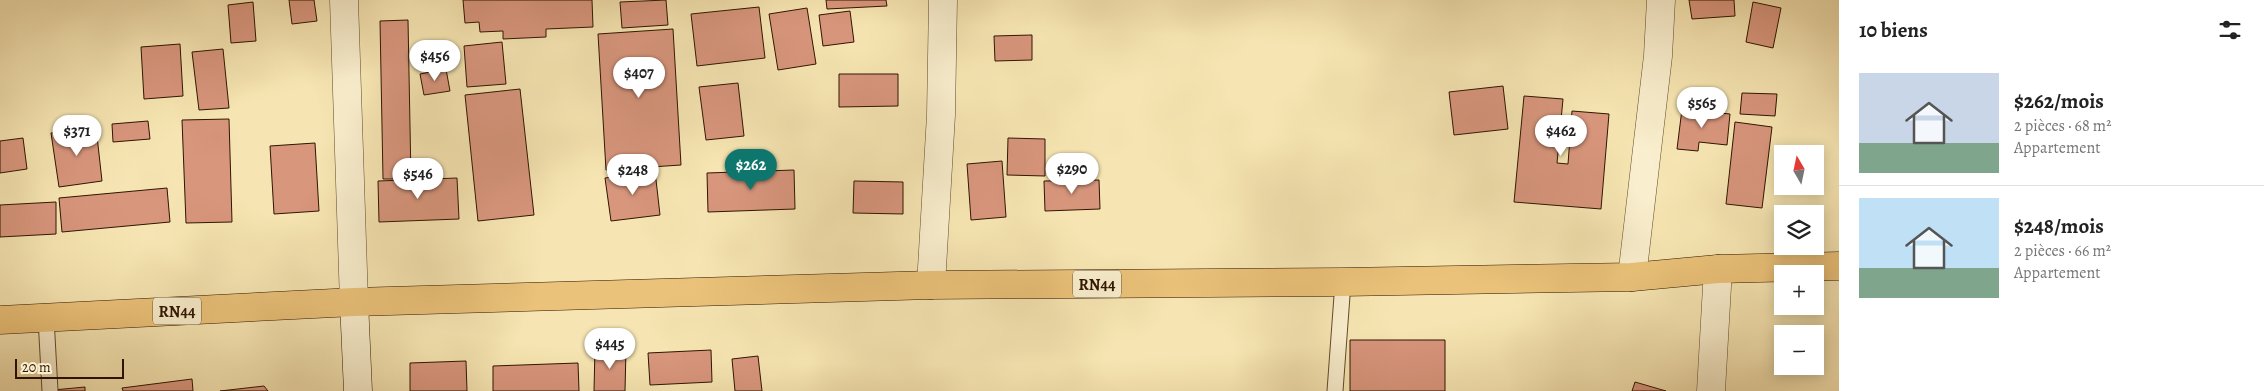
<!DOCTYPE html>
<html lang="fr">
<meta charset="utf-8">
<style>
body{margin:0;font-family:Alegreya,serif;background:#f6f6f6;color:#222;height:100vh;display:flex;flex-direction:column;font-size:19px;white-space:nowrap}
*{box-sizing:border-box;margin:0}
p{font-size:16px;color:#767676}
.icon{flex:none;width:28px;height:28px;fill:none;stroke:currentColor;stroke-width:2;stroke-linecap:round;stroke-linejoin:round}
.map{position:relative;flex:1;overflow:hidden}
.drawer{display:flex;flex-direction:column;background:#fff;width:425px}
.drawer>*{flex:none}
.needle{width:32px;rotate:351deg}
.controls{position:absolute;left:1774px;top:145px;display:grid;gap:10px}
.controls a{display:grid;place-items:center;width:50px;height:50px;border-radius:0px;background:#fff;box-shadow:0 2px 12px #0003;font-size:25px}
.scale{position:absolute;left:15px;bottom:12px;width:109px;box-sizing:border-box;padding-left:5px;border:2px solid #2f1500;border-top:0;font-size:14px;line-height:18px;white-space:nowrap;color:#2f1500;-webkit-text-stroke:4px #f9eecd;paint-order:stroke}
.price{position:absolute;translate:-50% -42px;padding:0 11px;border-radius:18px;background:#fff;color:#222;font-size:16px;line-height:32px;filter:drop-shadow(0 1px 2px #0008)}
.price::after{content:'';position:absolute;left:50%;top:30px;width:15px;height:11px;margin-left:-8px;background:inherit;clip-path:polygon(0 0,100% 0,50% 100%)}
.price.on{background:#0f766e;color:#fff}
ul{padding:0;list-style:none}
li{display:flex;align-items:center;gap:15px;height:125px;padding:0 20px}
li+li{border-top:1px solid #e0e0e0}
li span{display:grid;place-items:center;flex:none;width:140px;height:100px;border-radius:0px;color:#555}
li>.icon{margin-inline-start:auto}
span .icon{width:60px;height:60px;fill:#fffc;stroke-width:1}
li b{font-size:21px}
h2{display:flex;justify-content:space-between;align-items:center;height:60px;padding:0 20px;font-size:21px}
main{display:flex;flex:1;min-height:0}
.map>svg:first-child{display:block}
.building{fill:#d8967d;stroke:#2f1500}
.lines{fill:none;stroke-linecap:round;stroke-linejoin:round}
.lane-casing{stroke:#61492c;stroke-width:17}
.street-casing{stroke:#61492c;stroke-width:29}
.secondary-casing{stroke:#2f1500;stroke-width:29}
.primary-casing{stroke:#2f1500;stroke-width:29}
.lane{stroke:#f9eecd;stroke-width:15}
.street{stroke:#f9eecd;stroke-width:28}
.secondary{stroke:#f9eecd;stroke-width:28}
.primary{stroke:#ebc279;stroke-width:28}
.labels{text-anchor:middle;stroke-width:4;stroke-linejoin:round;paint-order:stroke}
.shield{fill:#f9eecd;stroke:#6c563e;stroke-width:1}
.shield-label{font-size:16px;font-weight:bold;fill:#2f1500}
</style>
<main>
<div class="map">
<svg width="1839" height="391" viewBox="0 0 1839 391">
<rect width="100%" height="100%" fill="#f6e5b2"/>
<filter id="stains"><feTurbulence type="fractalNoise" baseFrequency=".004" numOctaves="4"/><feColorMatrix values="0 0 0 0 .2 0 0 0 0 .09 0 0 0 0 .02 0 0 0 .5 -.17"/></filter>
<radialGradient id="worn" r=".72"><stop offset=".6" stop-color="#630" stop-opacity="0"/><stop offset="1" stop-color="#630" stop-opacity=".3"/></radialGradient>
<path class="building" d="M 289,0 L 314,0 L 317,21 L 292,24 Z
M 463,0 L 592,0 L 593,27 L 546,29 L 546,37 L 503,39 L 503,31 L 480,32 L 479,22 L 465,23 Z
M 666,0 L 668,25 L 622,28 L 620,2 Z
M 826,0 L 886,0 L 887,6 L 827,9 Z
M 1689,0 L 1734,0 L 1735,16 L 1692,19 Z
M 253,2 L 256,41 L 231,43 L 228,5 Z
M 1753,2 L 1781,8 L 1773,48 L 1746,42 Z
M 759,7 L 765,58 L 697,66 L 691,14 Z
M 807,8 L 816,64 L 778,70 L 769,14 Z
M 850,11 L 854,42 L 823,46 L 819,15 Z
M 408,20 L 411,179 L 383,179 L 380,21 Z
M 673,29 L 681,165 L 606,170 L 598,34 Z
M 1032,35 L 1032,60 L 995,61 L 994,36 Z
M 502,42 L 506,84 L 467,87 L 464,46 Z
M 180,44 L 183,96 L 144,99 L 141,47 Z
M 223,49 L 229,108 L 199,110 L 192,52 Z
M 446,69 L 450,91 L 424,95 L 420,74 Z
M 839,74 L 898,74 L 898,106 L 839,107 Z
M 738,83 L 744,136 L 706,140 L 699,87 Z
M 1503,86 L 1508,129 L 1454,135 L 1449,92 Z
M 520,89 L 534,215 L 478,221 L 465,95 Z
M 1742,93 L 1777,94 L 1775,116 L 1740,114 Z
M 1524,96 L 1563,99 L 1557,163 L 1568,164 L 1572,111 L 1609,114 L 1601,209 L 1514,202 Z
M 1682,109 L 1730,114 L 1727,145 L 1699,142 L 1698,151 L 1677,149 Z
M 229,119 L 232,222 L 186,223 L 182,120 Z
M 148,121 L 150,139 L 113,142 L 112,124 Z
M 1735,122 L 1772,127 L 1762,208 L 1726,204 Z
M 96,127 L 102,181 L 59,187 L 51,133 Z
M 23,138 L 27,169 L 0,173 L 0,141 Z
M 1008,138 L 1045,139 L 1045,176 L 1007,175 Z
M 315,143 L 319,211 L 274,214 L 270,146 Z
M 1002,161 L 1006,217 L 971,220 L 967,164 Z
M 794,170 L 795,209 L 708,212 L 707,173 Z
M 655,171 L 660,215 L 611,221 L 605,178 Z
M 457,178 L 459,219 L 379,222 L 378,181 Z
M 1099,180 L 1100,209 L 1045,211 L 1044,181 Z
M 854,181 L 903,182 L 903,214 L 853,213 Z
M 167,188 L 170,222 L 62,232 L 59,198 Z
M 56,202 L 56,234 L 0,237 L 0,205 Z
M 1350,340 L 1445,340 L 1445,391 L 1350,391 Z
M 595,348 L 626,349 L 625,391 L 594,391 Z
M 711,350 L 712,382 L 650,385 L 648,353 Z
M 758,356 L 762,391 L 735,391 L 732,359 Z
M 466,361 L 467,391 L 410,391 L 410,363 Z
M 578,363 L 579,391 L 493,391 L 493,366 Z
M 192,379 L 193,391 L 123,391 L 122,388 Z
M 1635,382 L 1666,391 L 1632,391 Z
M 264,386 L 268,391 L 220,391 Z
M 85,387 L 85,391 L 53,391 L 53,390 Z"/>
<g class="lines">
<defs>
<path id="lane" d="M 46,318 L 50,391
M 1335,391 L 1343,282"/>
<path id="street" d="M 344,0 L 354,302
M 1632,277 L 1658,56 L 1661,0
M 931,285 L 941,115 L 943,0
M 1711,391 L 1718,269"/>
<path id="secondary" d="M 354,302 L 358,391"/>
<path id="primary" d="M 0,320 L 354,302 L 931,285 L 1343,282 L 1632,277 L 1718,269 L 1839,266"/>
</defs>
<use href="#lane" class="lane-casing"/>
<use href="#street" class="street-casing"/>
<use href="#secondary" class="secondary-casing"/>
<use href="#primary" class="primary-casing"/>
<use href="#lane" class="lane"/>
<use href="#street" class="street"/>
<use href="#secondary" class="secondary"/>
<use href="#primary" class="primary"/>
</g>
<g class="labels">
<g class="shield">
<rect x="1073" y="270.5" width="48" height="27" rx="4"/>
<rect x="153" y="297.5" width="48" height="27" rx="4"/>
</g>
<g class="shield-label">
<text x="1097" y="290">RN44</text>
<text x="177" y="317">RN44</text>
</g>
</g>
<rect width="100%" height="100%" filter="url(#stains)"/>
<rect width="100%" height="100%" fill="url(#worn)"/>
</svg>
<div class="controls">
<a><svg class="needle" viewBox="-14 -14 28 28"><path d="M0-13l5 13h-10z" fill="#e53935"/><path d="M0 13l5-13h-10z" fill="#767676"/></svg></a>
<a><svg class="icon" aria-label="layers" viewBox="0 0 24 24"><path d="M12 4l9 5-9 5-9-5zM3 14l9 5 9-5"/></svg></a>
<a>+</a>
<a>−</a>
</div>
<div class="scale">20 m</div>
<b class="price" style="left:435px;top:82px">$456</b>
<b class="price" style="left:639px;top:99px">$407</b>
<b class="price" style="left:1702px;top:129px">$565</b>
<b class="price" style="left:77px;top:157px">$371</b>
<b class="price" style="left:1561px;top:157px">$462</b>
<b class="price on" style="left:751px;top:191px">$262</b>
<b class="price" style="left:1072px;top:195px">$290</b>
<b class="price" style="left:633px;top:196px">$248</b>
<b class="price" style="left:418px;top:200px">$546</b>
<b class="price" style="left:610px;top:370px">$445</b>
</div>
<section class="drawer">
<h2>10 biens<svg class="icon" aria-label="filters" viewBox="0 0 24 24"><path d="M4 7h16M4 17h16"/><circle cx="9" cy="7" r="2"/><circle cx="15" cy="17" r="2"/></svg></h2>
<ul>
<li><span style="background:linear-gradient(#c9d6e8 70%,#7fa58c 0)"><svg class="icon" aria-label="home" viewBox="0 0 24 24"><path d="M3 11l9-7 9 7M6 9v11h12V9"/></svg></span><div><b>$262/mois</b><p>2 pièces · 68 m²</p><p>Appartement</p></div></li>
<li><span style="background:linear-gradient(#bfe0f5 70%,#7fa58c 0)"><svg class="icon" aria-label="home" viewBox="0 0 24 24"><path d="M3 11l9-7 9 7M6 9v11h12V9"/></svg></span><div><b>$248/mois</b><p>2 pièces · 66 m²</p><p>Appartement</p></div></li>
</ul>
</section>
</main>
